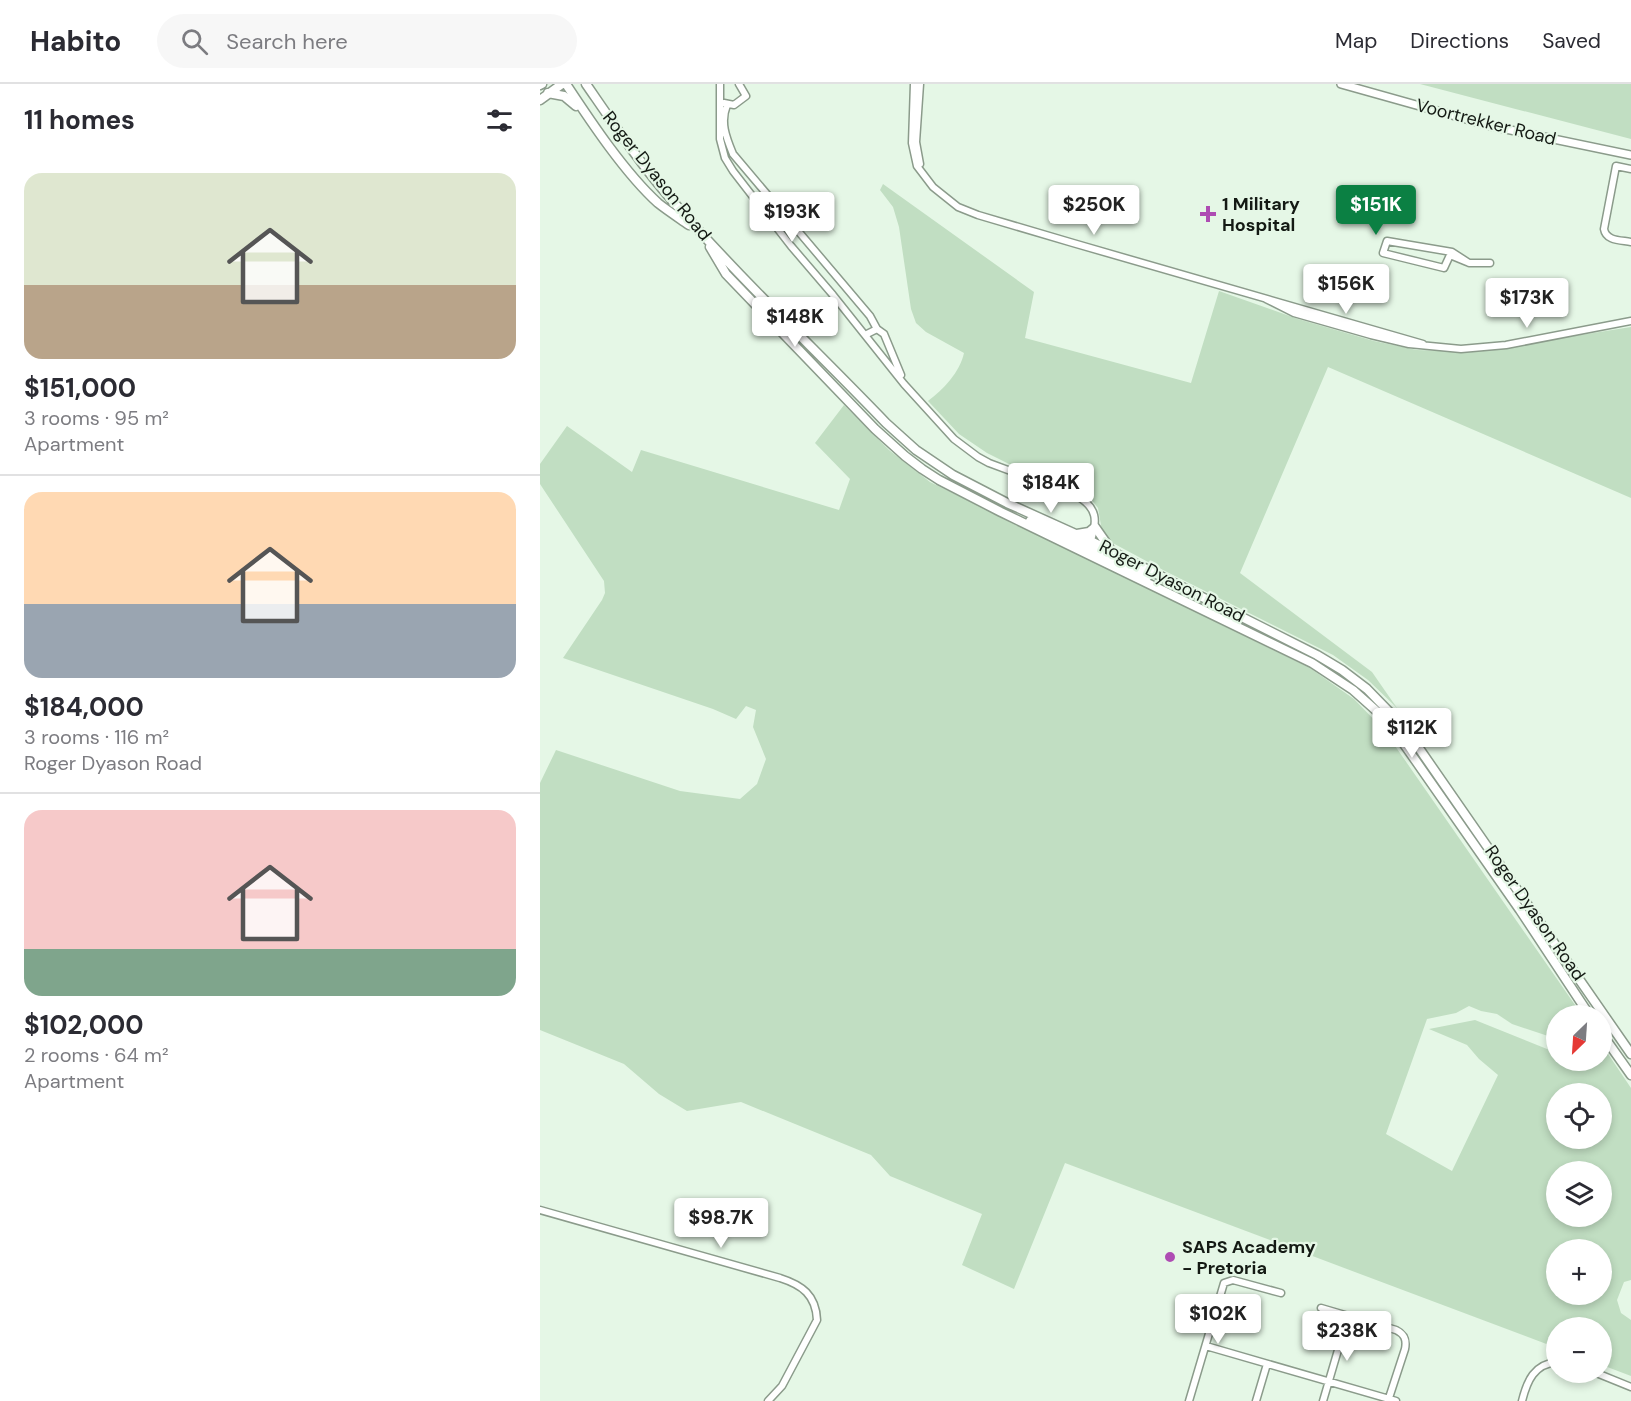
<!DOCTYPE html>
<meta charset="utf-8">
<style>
body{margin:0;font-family:"DM Sans",sans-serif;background:#f7f7f7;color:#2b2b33;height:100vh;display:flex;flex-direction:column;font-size:22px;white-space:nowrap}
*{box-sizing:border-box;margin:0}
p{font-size:20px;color:#7c7c81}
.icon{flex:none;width:33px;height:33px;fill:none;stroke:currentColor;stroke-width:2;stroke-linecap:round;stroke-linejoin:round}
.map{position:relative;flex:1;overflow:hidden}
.panel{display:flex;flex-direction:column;background:#fff;width:540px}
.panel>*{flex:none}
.needle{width:39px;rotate:205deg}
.fabs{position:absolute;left:1006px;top:921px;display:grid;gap:12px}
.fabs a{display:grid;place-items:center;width:66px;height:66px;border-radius:50%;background:#fff;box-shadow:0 3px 9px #0003;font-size:30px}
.price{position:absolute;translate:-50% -51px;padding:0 14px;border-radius:6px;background:#fff;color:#222;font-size:20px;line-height:39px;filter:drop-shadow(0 2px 3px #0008)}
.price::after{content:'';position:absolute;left:50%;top:36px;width:18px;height:14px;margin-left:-9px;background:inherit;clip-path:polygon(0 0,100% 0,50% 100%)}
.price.on{background:#0b8043;color:#fff}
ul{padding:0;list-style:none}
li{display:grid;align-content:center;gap:12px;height:318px;padding:0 24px}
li+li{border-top:2px solid #e1e1e2}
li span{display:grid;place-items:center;height:186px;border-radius:18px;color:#555}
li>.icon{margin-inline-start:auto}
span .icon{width:108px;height:108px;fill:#fffc;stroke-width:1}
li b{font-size:26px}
h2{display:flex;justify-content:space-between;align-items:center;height:72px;padding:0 24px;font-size:26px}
header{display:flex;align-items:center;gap:36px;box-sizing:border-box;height:84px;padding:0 30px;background:#fff;border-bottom:2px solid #e1e1e2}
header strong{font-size:28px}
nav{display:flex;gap:33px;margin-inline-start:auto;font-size:21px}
.search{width:420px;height:54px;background:#f7f7f7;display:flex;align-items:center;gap:15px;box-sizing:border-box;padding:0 21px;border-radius:33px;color:#7c7c81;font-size:22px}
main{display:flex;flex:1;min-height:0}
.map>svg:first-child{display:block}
.green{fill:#c1dec2;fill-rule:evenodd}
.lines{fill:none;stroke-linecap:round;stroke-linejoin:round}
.minor-casing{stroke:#8b9b8b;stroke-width:9}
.tertiary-casing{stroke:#8b9b8b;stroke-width:10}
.secondary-casing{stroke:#8b9b8b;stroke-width:11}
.minor{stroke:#fff;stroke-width:6}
.tertiary{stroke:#fff;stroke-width:7}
.secondary{stroke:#fff;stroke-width:8}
.poi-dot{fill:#ae4cb3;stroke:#e5f7e6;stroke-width:2}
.labels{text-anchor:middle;stroke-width:4.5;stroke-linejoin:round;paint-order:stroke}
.street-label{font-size:18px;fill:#141a14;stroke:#e5f7e6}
.poi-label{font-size:18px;font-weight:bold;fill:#141a14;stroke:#e5f7e6;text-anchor:start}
</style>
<header>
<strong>Habito</strong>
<div class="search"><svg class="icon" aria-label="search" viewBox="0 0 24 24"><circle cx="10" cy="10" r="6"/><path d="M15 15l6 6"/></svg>Search here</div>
<nav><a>Map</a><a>Directions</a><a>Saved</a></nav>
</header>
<main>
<section class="panel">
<h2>11 homes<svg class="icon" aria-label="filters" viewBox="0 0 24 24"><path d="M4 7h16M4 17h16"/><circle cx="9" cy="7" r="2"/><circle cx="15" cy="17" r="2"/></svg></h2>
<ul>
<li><span style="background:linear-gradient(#dfe7d0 60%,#b9a48a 0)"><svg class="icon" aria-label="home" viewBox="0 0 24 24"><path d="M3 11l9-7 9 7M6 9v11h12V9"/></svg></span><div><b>$151,000</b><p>3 rooms · 95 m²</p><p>Apartment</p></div></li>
<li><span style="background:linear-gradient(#ffd9b3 60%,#9aa5b1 0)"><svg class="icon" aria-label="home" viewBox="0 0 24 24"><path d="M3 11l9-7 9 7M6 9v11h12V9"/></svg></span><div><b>$184,000</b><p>3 rooms · 116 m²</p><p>Roger Dyason Road</p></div></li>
<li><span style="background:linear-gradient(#f6c9c9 75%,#7fa58c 0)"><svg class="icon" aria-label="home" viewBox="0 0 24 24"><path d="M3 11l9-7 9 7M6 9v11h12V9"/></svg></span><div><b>$102,000</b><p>2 rooms · 64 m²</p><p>Apartment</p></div></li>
</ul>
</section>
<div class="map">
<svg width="1091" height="1317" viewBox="0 0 1091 1317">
<rect width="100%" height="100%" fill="#e5f7e6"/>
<path class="green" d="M 880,0 L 1091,0 L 1091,55 Z
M 343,100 L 494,208 L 485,254 L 651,299 L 679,207 L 758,235 L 834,257 L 877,266 L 934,268 L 1091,243 L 1091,414 L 788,283 L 700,489 L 832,588 L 857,624 L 828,596 L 793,571 L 623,486 L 569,457 L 562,447 L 558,424 L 546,409 L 469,380 L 447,369 L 419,350 L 388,317 C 403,306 420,288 424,269 L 386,248 L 376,239 L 371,225 L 359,143 L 353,123 L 340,106 Z
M 304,321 L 349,366 L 390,398 L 770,584 L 814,615 L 844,646 L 1042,931 L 1017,932 L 1017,955 L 972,940 L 957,930 L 941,927 L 929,922 L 916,929 L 887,935 L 846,1050 L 912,1087 L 958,991 L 939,975 L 927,961 L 889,945 L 935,936 L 1017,969 L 1017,976 L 1062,976 L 1062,961 L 1091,1004 L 1091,1196 L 1084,1198 L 1077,1216 L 1081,1229 L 1091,1236 L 1091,1292 L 1062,1281 L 1062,1244 L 1017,1244 L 1017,1264 L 525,1079 L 474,1205 L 422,1181 L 442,1130 L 350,1092 L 331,1071 L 201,1018 L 147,1027 L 119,1010 L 84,980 L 0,946 L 0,699 L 16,666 L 140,707 L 200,715 L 217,700 L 226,675 L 213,643 L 216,626 L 206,622 L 196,635 L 173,625 L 23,574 L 62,516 L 65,509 L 64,497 L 0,400 L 0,380 L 27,342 L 92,388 L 101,366 L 299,426 L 310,395 L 275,359 ZM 1017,1010 L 1062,1010 L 1062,1054 L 1017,1054 ZM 1017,1088 L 1062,1088 L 1062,1132 L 1017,1132 ZM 1017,1166 L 1062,1166 L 1062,1210 L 1017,1210 Z"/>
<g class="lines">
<defs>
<path id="minor" d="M 180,0 L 180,55 L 185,74 L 193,87 L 251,162 L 293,211 L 364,300 L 414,355 L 438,373 L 449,379 L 535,411 C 558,423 558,437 550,459
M 374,0 L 372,59 L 377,82 L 393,103 L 418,123 L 438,131 L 533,159 L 883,260
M 380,0 L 376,58 L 380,80
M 184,19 L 194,21 L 206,12 L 199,0
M 187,21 C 180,38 186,53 193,70 L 330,232 L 337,245 L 325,251
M 1091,85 L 1076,82 L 1064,145 C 1066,157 1080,156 1091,158
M 927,178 L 910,171 L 904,184 L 843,169 L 847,157 L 912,168 L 929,179 L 950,179
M 726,215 L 754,229 L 831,251 L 869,260 L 921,265 L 966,261 L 1091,237
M 337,245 L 344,250 L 361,291
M 0,1126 L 240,1194 C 262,1201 276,1211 277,1236 L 242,1302 L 228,1317
M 781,1224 L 856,1246 C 864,1250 867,1255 865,1265 L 848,1317
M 666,1262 L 856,1317
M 1054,1288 L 1091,1303
M 649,1317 L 684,1199 L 693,1196 L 741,1209
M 716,1317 L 727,1280
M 783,1317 L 808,1232
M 982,1317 C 987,1297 994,1280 1017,1278"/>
<path id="tertiary" d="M 801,0 L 951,42 L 1091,71"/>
<path id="secondary" d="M 26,0 C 51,38 85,89 118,119 C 128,127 139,134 149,141
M 46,0 C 73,39 99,78 130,114 C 198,193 274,264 346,339 L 376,366 L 413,391 L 467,419 L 551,457 L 777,571 L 802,586 L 827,605 L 865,644 L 1091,970
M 0,1 L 2,0
M 8,9 L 24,12 L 36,22
M 0,16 L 22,0
M 170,163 L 186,190 L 335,345 L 365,372 L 382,385 L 399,396 L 461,428 L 772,579 L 813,606 L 841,631 L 857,650 L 980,826 L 1050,932
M 490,437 L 517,447 L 608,492
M 537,450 L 549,448 L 555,443 L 569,463
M 1062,950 L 1091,991"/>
</defs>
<use href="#minor" class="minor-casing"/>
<use href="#tertiary" class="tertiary-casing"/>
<use href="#secondary" class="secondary-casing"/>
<use href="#minor" class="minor"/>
<use href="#tertiary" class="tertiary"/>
<use href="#secondary" class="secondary"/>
</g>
<g class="poi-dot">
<path d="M665 121h6v6h6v6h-6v6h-6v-6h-6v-6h6z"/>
<circle cx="630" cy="1173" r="6"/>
</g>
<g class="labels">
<g class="street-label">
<text transform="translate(946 38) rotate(14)" y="6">Voortrekker Road</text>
<text transform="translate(117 92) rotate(51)" y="6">Roger Dyason Road</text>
<text transform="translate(632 497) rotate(27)" y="6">Roger Dyason Road</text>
<text transform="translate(995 829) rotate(55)" y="6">Roger Dyason Road</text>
</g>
<g class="poi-label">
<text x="682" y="126">1 Military<tspan x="682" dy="21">Hospital</tspan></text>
<text x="642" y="1169">SAPS Academy<tspan x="642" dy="21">- Pretoria</tspan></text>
</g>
</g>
</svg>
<div class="fabs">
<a><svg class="needle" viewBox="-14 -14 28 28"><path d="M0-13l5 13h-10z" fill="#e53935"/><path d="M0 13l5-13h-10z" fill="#7c7c81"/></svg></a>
<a><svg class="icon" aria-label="locate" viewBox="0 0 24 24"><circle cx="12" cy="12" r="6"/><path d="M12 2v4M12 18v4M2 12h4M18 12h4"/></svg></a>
<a><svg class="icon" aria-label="layers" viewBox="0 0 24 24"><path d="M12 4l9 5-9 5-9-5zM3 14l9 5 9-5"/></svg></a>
<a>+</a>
<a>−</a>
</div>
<b class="price" style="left:554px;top:152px">$250K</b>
<b class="price on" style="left:836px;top:152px">$151K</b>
<b class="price" style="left:252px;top:159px">$193K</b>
<b class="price" style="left:806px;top:231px">$156K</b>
<b class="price" style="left:987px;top:245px">$173K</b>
<b class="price" style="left:255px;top:264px">$148K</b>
<b class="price" style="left:511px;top:430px">$184K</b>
<b class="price" style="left:872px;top:675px">$112K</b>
<b class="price" style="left:181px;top:1165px">$98.7K</b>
<b class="price" style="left:678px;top:1261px">$102K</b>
<b class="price" style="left:807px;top:1278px">$238K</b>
</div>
</main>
